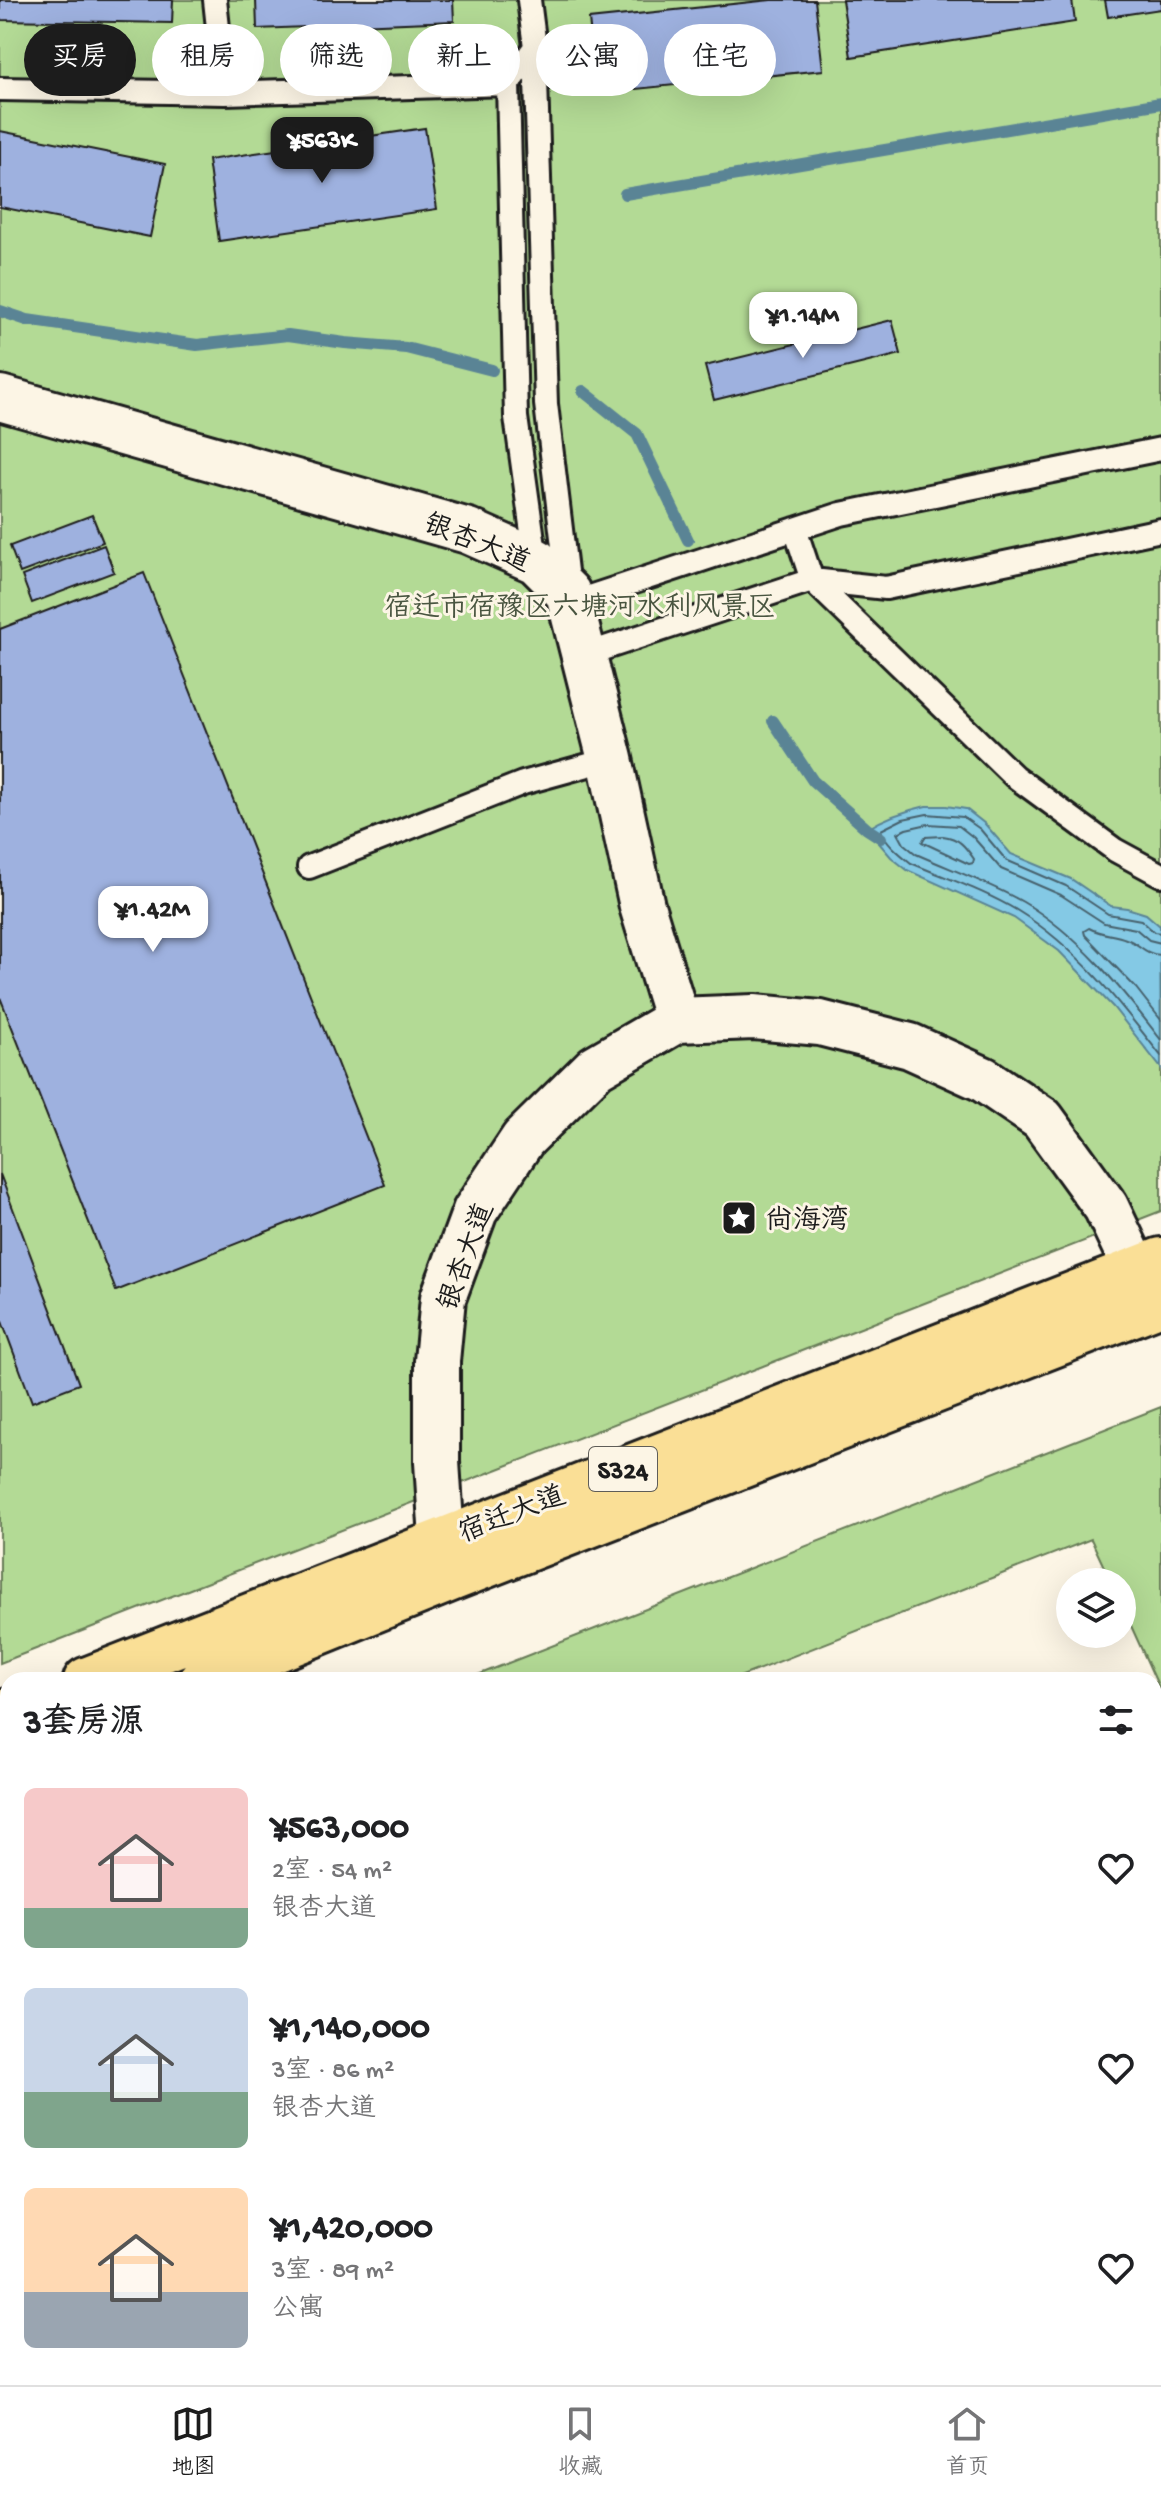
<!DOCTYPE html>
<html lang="zh">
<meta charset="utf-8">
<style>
body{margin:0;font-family:"Gochi Hand","LXGW WenKai TC",sans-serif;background:#f2f2f2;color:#202124;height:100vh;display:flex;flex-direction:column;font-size:30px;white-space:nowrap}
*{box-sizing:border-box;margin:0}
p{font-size:26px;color:#757577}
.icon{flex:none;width:44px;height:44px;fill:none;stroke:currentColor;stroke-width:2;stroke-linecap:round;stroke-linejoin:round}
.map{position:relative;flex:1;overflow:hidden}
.drawer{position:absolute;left:0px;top:1672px;width:1162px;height:714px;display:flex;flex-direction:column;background:#fff;border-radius:24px 24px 0 0;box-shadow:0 8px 32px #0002}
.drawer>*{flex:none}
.top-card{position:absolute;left:24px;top:24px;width:1114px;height:72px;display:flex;gap:16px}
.buttons{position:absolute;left:1056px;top:1568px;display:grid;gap:16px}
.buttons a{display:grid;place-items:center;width:80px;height:80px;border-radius:50%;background:#fff;box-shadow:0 8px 32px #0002;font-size:40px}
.price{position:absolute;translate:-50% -68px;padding:0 18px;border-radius:16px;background:#fff;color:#222;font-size:26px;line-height:52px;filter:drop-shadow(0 2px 4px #0008)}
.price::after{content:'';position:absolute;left:50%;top:48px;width:24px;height:18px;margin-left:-12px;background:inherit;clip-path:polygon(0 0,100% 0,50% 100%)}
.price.current{background:#1c1c1c;color:#fff}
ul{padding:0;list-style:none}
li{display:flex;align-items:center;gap:24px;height:200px;padding:0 24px}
li span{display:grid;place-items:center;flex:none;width:224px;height:160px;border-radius:12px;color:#555}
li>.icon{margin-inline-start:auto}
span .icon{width:96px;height:96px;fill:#fffc;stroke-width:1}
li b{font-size:34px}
h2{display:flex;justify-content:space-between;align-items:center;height:96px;padding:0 24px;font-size:34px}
.tag{padding:0 28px;border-radius:36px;background:#fff;box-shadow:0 8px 32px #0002;font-size:28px;line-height:72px}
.tag.current{background:#1c1c1c;color:#fff}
.dock{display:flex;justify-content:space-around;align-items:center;height:112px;border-top:2px solid #e0e0e0;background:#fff;font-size:22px;color:#757577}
.dock a{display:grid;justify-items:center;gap:4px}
.dock .current{color:#1c1c1c}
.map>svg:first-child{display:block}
.built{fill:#e0e1e3}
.green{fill:#b3da95;stroke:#687b58;stroke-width:2}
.water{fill:#84c9e5;stroke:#5a8495;stroke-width:2}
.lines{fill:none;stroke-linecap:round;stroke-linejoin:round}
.shore{stroke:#46616c;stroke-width:2}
.stream{stroke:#5a8495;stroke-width:12}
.building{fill:#9eb1df;stroke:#1c1c1c;stroke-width:2}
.service-casing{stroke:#1c1c1c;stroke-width:28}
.minor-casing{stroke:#1c1c1c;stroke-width:50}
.primary-casing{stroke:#1c1c1c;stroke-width:50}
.service{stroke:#fcf5e5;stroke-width:22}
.minor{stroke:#fcf5e5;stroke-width:44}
.primary{stroke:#fadf96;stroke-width:44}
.labels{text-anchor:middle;stroke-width:6;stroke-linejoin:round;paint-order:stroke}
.shield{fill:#fcf5e5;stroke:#5f5d58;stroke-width:2}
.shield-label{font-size:26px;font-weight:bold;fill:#1c1c1c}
.street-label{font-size:28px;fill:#1c1c1c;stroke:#fcf5e5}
.park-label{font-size:28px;fill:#495540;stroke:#fcf5e5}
.poi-label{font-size:28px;fill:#1c1c1c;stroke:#fcf5e5;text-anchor:start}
</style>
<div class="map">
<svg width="1161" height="2385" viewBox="0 0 1161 2385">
<rect width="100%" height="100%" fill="#fcf5e5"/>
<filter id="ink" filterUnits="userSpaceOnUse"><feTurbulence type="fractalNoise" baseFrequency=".0125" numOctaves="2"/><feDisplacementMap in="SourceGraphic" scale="16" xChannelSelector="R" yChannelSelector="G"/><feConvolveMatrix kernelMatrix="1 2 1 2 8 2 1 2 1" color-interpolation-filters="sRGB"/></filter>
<g filter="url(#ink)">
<path class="built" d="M 8,2253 L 8,2378 L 426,2378 L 429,2385 L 0,2385 L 0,2256 Z"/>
<path class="green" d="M 0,0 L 1161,0 L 1161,1211 L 0,1663 Z
M 1161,1407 L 1161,1692 L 1122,1606 L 1122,1582 L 1111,1582 L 1091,1539 L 732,1680 L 465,1680 Z
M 8,1858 L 8,1965 L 0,1968 L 0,1861 Z"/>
<path class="water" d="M 926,806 L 946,806 L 966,809 L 985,824 L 1011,854 L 1071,879 L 1111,906 L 1127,908 L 1146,914 L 1160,926 L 1161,1068 L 1113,1007 L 1059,951 L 1014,918 L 907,870 L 891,857 L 867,829 C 886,817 904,811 926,806 Z"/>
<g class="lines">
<path class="shore" d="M 943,836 C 959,838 965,846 974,859 L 973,863 L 969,864 L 922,842 L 925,837 Z
M 1161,933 L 1154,932 L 1141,920 L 1108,914 L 1066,886 L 1006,860 L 980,829 L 963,817 L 927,814 L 903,819 L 881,830 C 886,843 900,854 911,863 C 946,878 985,891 1018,911 C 1077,947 1120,1003 1161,1056
M 1161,943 L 1149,940 L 1136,929 L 1104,923 L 1061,895 L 1001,869 L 973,837 L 959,826 L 928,824 L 906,829 L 898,833 L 904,844 L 916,854 C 952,870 990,883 1023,902 C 1079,935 1122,989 1161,1040
M 1161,955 C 1143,954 1141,944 1126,939 C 1113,934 1102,935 1089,928 L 1084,931 L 1085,935 L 1136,988 L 1161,1020"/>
<path class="stream" d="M 625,194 L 1161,103
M 0,311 L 27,320 L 197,345 L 288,335 L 345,343 L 406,348 L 492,370
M 583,391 L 637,434 L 688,540
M 773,721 L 813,781 L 867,829 L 881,838"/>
</g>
<path class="building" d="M 0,0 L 173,0 L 172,23 L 0,20 Z
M 256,0 L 453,0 L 454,21 L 257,29 Z
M 771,0 L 815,0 L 823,70 L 597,93 L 589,19 Z
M 842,0 L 1072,0 L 1075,22 L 851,57 Z
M 1105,0 L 1161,0 L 1161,9 L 1108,17 Z
M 425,128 L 437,209 L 219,241 L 208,160 Z
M 0,131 L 165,164 L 150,237 L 0,207 Z
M 892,320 L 901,354 L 714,400 L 705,366 Z
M 92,515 L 103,542 L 20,573 L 10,546 Z
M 104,545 L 114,572 L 32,603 L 22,576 Z
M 144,573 L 385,1185 L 116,1291 L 0,997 L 0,629 Z
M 0,1174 L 79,1384 L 32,1402 L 0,1316 Z
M 8,2267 L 8,2378 L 180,2378 L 160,2385 L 6,2385 L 0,2368 L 0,2270 Z"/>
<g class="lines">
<defs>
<path id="service" d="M 215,0 L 225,93
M 529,0 L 535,47 L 508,84 L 516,417 L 536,561
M 535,47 L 546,404 L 568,588
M 0,89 L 225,93 L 508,84
M 795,529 L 812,580 L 1014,776 L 1115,850 L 1161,875
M 571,603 L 841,514 L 1161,449
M 584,655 L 812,580 L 886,588 L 1161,530
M 309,867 L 523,783 L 610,759
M 346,2378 L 348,2385
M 217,2385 L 237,2378"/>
<path id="minor" d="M 0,398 L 468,531 L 536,561 L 568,593 L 610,759 L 642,906 L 677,1020
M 453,1576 L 442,1539 L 437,1462 L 437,1361 L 443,1298 L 475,1211 L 523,1139 L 596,1067 L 677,1020 L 754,1017 L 820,1023 L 910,1046 L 983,1079 L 1042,1119 L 1106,1207 L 1152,1304"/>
<path id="primary" d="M 86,1680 L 1161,1260
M 201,1680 L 453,1578 L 1161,1303
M 0,1714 L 8,1711
M 0,1761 L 8,1758"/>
</defs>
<use href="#service" class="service-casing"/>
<use href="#minor" class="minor-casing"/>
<use href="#primary" class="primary-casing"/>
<use href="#service" class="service"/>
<use href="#minor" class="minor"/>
<use href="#primary" class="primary"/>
</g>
</g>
<defs>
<symbol id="sight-square" viewBox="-11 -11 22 22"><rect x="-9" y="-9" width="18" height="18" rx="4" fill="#1c1c1c" stroke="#fcf5e5"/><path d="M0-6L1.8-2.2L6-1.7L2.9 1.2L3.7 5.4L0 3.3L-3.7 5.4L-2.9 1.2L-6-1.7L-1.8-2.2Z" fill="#fff"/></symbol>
</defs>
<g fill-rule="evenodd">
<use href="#sight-square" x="719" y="1198" width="40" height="40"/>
</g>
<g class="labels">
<rect class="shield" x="589" y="1447" width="68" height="44" rx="6"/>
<g class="shield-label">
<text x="623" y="1478">S324</text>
</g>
<g class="street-label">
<text transform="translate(478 541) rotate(22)" y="10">银杏大道</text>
<text transform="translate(464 1256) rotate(-70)" y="10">银杏大道</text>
<text transform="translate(511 1512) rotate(-21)" y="10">宿迁大道</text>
</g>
<g class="park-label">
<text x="580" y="615">宿迁市宿豫区六塘河水利风景区</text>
</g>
<g class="poi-label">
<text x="765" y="1228">尚海湾</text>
</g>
</g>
</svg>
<div class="buttons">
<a><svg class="icon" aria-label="layers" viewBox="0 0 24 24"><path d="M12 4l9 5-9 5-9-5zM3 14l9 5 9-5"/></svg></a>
</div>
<b class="price current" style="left:322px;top:185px">¥563K</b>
<b class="price" style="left:803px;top:360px">¥1.14M</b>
<b class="price" style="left:153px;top:954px">¥1.42M</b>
<div class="top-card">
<a class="tag current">买房</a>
<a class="tag">租房</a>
<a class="tag">筛选</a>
<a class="tag">新上</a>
<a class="tag">公寓</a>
<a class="tag">住宅</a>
</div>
<section class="drawer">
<h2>3套房源<svg class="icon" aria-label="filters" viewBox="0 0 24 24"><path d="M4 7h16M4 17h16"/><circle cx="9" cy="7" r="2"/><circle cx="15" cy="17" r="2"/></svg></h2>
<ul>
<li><span style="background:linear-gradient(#f6c9c9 75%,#7fa58c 0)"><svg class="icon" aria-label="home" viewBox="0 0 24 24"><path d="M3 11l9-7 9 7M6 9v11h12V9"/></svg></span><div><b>¥563,000</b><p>2室 · 54 m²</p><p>银杏大道</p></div><svg class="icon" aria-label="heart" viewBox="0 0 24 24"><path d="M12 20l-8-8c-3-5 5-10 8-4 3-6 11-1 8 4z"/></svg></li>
<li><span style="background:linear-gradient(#c9d6e8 65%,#7fa58c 0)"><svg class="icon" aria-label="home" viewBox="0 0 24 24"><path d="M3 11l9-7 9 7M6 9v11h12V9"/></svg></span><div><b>¥1,140,000</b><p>3室 · 86 m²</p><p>银杏大道</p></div><svg class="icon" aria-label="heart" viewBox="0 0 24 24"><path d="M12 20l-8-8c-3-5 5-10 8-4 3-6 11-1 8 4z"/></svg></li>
<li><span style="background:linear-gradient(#ffd9b3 65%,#9aa5b1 0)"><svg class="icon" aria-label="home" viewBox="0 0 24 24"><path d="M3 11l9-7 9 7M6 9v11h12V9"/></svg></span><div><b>¥1,420,000</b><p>3室 · 89 m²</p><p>公寓</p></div><svg class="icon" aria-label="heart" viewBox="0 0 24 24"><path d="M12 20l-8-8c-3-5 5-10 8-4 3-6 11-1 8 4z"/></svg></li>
</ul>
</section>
</div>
<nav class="dock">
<a class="current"><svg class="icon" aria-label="map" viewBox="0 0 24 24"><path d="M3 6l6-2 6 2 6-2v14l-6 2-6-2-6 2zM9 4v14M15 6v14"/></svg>地图</a>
<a><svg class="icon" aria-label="saved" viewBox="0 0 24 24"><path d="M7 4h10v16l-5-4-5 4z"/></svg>收藏</a>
<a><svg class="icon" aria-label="home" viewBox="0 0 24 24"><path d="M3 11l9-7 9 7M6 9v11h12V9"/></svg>首页</a>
</nav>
